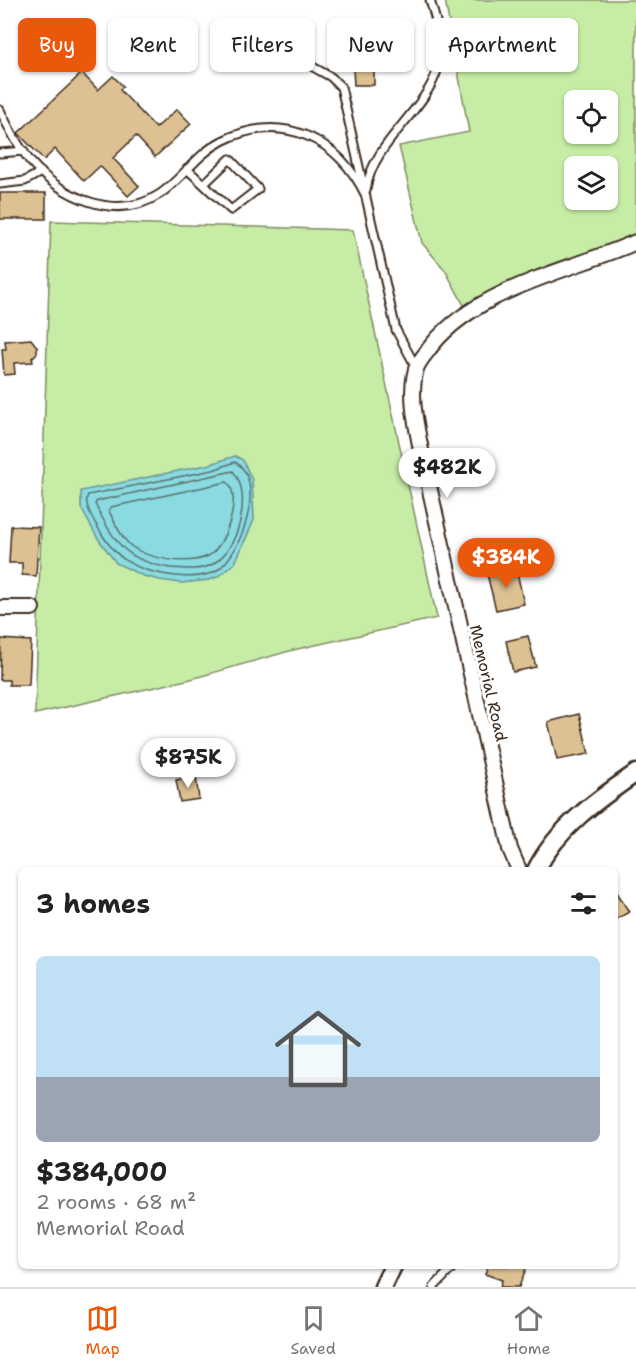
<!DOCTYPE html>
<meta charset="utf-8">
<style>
body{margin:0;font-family:"Shantell Sans",sans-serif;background:#f6f6f6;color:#222;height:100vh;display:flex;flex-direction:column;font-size:22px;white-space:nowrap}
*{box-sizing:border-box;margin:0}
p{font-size:20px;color:#767676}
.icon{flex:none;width:33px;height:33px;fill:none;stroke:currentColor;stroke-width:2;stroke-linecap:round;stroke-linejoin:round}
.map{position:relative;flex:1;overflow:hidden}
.panel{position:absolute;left:18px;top:867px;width:600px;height:402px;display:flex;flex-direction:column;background:#fff;border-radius:9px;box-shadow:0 2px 4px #0004}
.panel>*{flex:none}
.guide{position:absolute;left:18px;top:18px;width:600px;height:54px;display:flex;gap:12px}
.controls{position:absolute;left:564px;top:90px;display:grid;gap:12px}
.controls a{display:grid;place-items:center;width:54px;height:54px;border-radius:9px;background:#fff;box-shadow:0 2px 4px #0004;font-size:30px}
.price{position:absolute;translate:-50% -51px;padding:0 14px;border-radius:21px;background:#fff;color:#222;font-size:20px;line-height:39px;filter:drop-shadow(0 2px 3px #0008)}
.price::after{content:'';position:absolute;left:50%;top:36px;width:18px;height:14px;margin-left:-9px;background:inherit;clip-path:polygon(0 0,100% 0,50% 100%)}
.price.selected{background:#ea580c;color:#fff}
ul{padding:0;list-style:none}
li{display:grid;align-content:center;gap:12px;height:318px;padding:0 18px}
li span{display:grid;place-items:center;height:186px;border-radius:9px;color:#555}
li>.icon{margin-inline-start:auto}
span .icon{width:108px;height:108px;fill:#fffc;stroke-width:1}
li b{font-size:26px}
h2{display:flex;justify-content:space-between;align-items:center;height:72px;padding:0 18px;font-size:26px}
.chip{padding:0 21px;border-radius:9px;background:#fff;box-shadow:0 2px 4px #0004;font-size:21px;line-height:54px}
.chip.selected{background:#ea580c;color:#fff}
.menu{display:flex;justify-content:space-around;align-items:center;height:84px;border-top:2px solid #e0e0e0;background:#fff;font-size:16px;color:#767676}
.menu a{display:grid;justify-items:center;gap:3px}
.menu .selected{color:#ea580c}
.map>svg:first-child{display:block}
.green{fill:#c6eca6;stroke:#808b62;stroke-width:1.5;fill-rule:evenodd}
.water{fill:#89dae1;stroke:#6a9493;stroke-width:1.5}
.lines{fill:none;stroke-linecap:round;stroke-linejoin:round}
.shore{stroke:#5a706c;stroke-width:1.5}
.building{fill:#ddc192;stroke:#3b2a1e;stroke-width:1.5}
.service-casing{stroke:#3b2a1e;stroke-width:11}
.minor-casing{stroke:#3b2a1e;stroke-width:18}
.tertiary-casing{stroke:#3b2a1e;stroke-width:21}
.service{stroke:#fff;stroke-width:7}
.minor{stroke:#fff;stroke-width:14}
.tertiary{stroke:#fff;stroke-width:16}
.labels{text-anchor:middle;stroke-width:6;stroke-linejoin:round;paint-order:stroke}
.street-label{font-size:16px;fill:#3b2a1e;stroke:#fff}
</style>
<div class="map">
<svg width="636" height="1287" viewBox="0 0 636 1287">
<rect width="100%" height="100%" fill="#fff"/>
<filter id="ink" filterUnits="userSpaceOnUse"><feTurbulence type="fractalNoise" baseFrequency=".0167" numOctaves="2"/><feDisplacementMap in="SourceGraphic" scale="12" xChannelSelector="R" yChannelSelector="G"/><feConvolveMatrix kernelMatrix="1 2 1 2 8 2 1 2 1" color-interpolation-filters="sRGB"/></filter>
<g filter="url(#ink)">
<path class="green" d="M 445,0 L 636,0 L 636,236 L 465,307 L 445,270 L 422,243 L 399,146 L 469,132 ZM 574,100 L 608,100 L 608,134 L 574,134 ZM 574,166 L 608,166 L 608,200 L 574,200 Z
M 51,221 L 353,230 L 437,618 L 293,650 L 191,679 L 35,714 Z"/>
<path class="water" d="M 235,456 L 243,460 L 252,480 L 254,520 L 235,563 L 217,577 L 209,580 L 181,583 L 160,580 L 143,576 L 116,563 L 97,537 L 81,508 L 81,491 L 211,464 Z"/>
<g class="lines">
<path class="shore" d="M 235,462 C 267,479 242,555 216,571 C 199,580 176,577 158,573 C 133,568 117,558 103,536 C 98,527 82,505 88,495 L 213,470 Z
M 233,471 C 253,494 239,551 211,565 C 199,571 184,569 171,568 C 125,561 115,543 95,504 L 97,501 Z
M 227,482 C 243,496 225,548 208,556 C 188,566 148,559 131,546 C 121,537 115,523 109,511 L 111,507 Z"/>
</g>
<path class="building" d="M 353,69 L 374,69 L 374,85 L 354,85 Z
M 82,73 L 98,90 L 113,76 L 123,86 L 120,90 L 156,128 L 177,109 L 191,124 L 155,157 L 136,136 L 113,158 L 139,186 L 128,196 L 100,166 L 84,181 L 55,149 L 44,160 L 18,133 Z
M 0,193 L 46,193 L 46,219 L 0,219 Z
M 31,339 L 37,347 L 37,353 L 32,358 L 33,362 L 14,363 L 15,374 L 4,375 L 2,349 L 6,349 L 5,341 Z
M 11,526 L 39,527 L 36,576 L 22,575 L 22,563 L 9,563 Z
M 516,568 L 524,604 L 496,610 L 487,574 Z
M 528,636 L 536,667 L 513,672 L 506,641 Z
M 1,639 L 31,641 L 29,685 L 9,685 L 9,680 L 0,680 Z
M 579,714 L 589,754 L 557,760 L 548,722 Z
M 196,777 L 199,799 L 180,802 L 176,780 Z
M 615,889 L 629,912 L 615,920 Z
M 488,1266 L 527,1266 L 519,1287 L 500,1287 L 502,1280 L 485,1274 Z"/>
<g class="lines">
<defs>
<path id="service" d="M 313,67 L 331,77 L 341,87 L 396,330 L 416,367
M 0,110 C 8,127 18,146 30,161 C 61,197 116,223 160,194 C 182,179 197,154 222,141 C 282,111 338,138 366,196
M 0,153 L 24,151
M 187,169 L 231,210 L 258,189 L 230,159 L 204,184
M 0,184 L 25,181 L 41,172
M 366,190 C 373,139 432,109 440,59 C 443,40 435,18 430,0
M 434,1287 L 454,1266"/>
<path id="minor" d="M 0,608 L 32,608
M 519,870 L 510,849 L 421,450 C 416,424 409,395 416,369 C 418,363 422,358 426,353 C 470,289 568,272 636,242"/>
<path id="tertiary" d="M 536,870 C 558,827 597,800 636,773
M 383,1287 L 393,1266"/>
</defs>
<use href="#service" class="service-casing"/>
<use href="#minor" class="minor-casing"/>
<use href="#tertiary" class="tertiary-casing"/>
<use href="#service" class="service"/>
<use href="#minor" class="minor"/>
<use href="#tertiary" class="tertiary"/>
</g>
</g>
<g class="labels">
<g class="street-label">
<text transform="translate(489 683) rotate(77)" y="6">Memorial Road</text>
</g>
</g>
</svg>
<div class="controls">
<a><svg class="icon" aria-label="locate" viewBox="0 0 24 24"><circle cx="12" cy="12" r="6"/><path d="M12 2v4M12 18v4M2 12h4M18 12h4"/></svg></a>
<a><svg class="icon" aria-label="layers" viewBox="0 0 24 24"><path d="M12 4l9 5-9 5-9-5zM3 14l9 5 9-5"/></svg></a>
</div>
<b class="price" style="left:447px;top:499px">$482K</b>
<b class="price selected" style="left:506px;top:589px">$384K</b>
<b class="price" style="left:188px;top:789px">$875K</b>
<div class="guide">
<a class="chip selected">Buy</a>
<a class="chip">Rent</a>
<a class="chip">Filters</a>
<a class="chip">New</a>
<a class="chip">Apartment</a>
</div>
<section class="panel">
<h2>3 homes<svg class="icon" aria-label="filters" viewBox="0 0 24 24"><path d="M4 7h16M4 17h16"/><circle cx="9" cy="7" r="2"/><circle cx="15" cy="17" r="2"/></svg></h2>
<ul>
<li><span style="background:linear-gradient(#bfe0f5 65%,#9aa5b1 0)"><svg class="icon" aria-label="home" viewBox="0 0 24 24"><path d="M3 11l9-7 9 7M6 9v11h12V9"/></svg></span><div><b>$384,000</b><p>2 rooms · 68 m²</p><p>Memorial Road</p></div></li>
</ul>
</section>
</div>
<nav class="menu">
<a class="selected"><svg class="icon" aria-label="map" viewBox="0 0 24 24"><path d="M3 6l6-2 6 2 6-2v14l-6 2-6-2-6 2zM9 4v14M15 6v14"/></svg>Map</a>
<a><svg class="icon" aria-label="saved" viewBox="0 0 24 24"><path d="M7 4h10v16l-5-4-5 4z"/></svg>Saved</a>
<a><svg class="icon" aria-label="home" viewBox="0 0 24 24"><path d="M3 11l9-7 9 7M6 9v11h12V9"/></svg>Home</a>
</nav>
